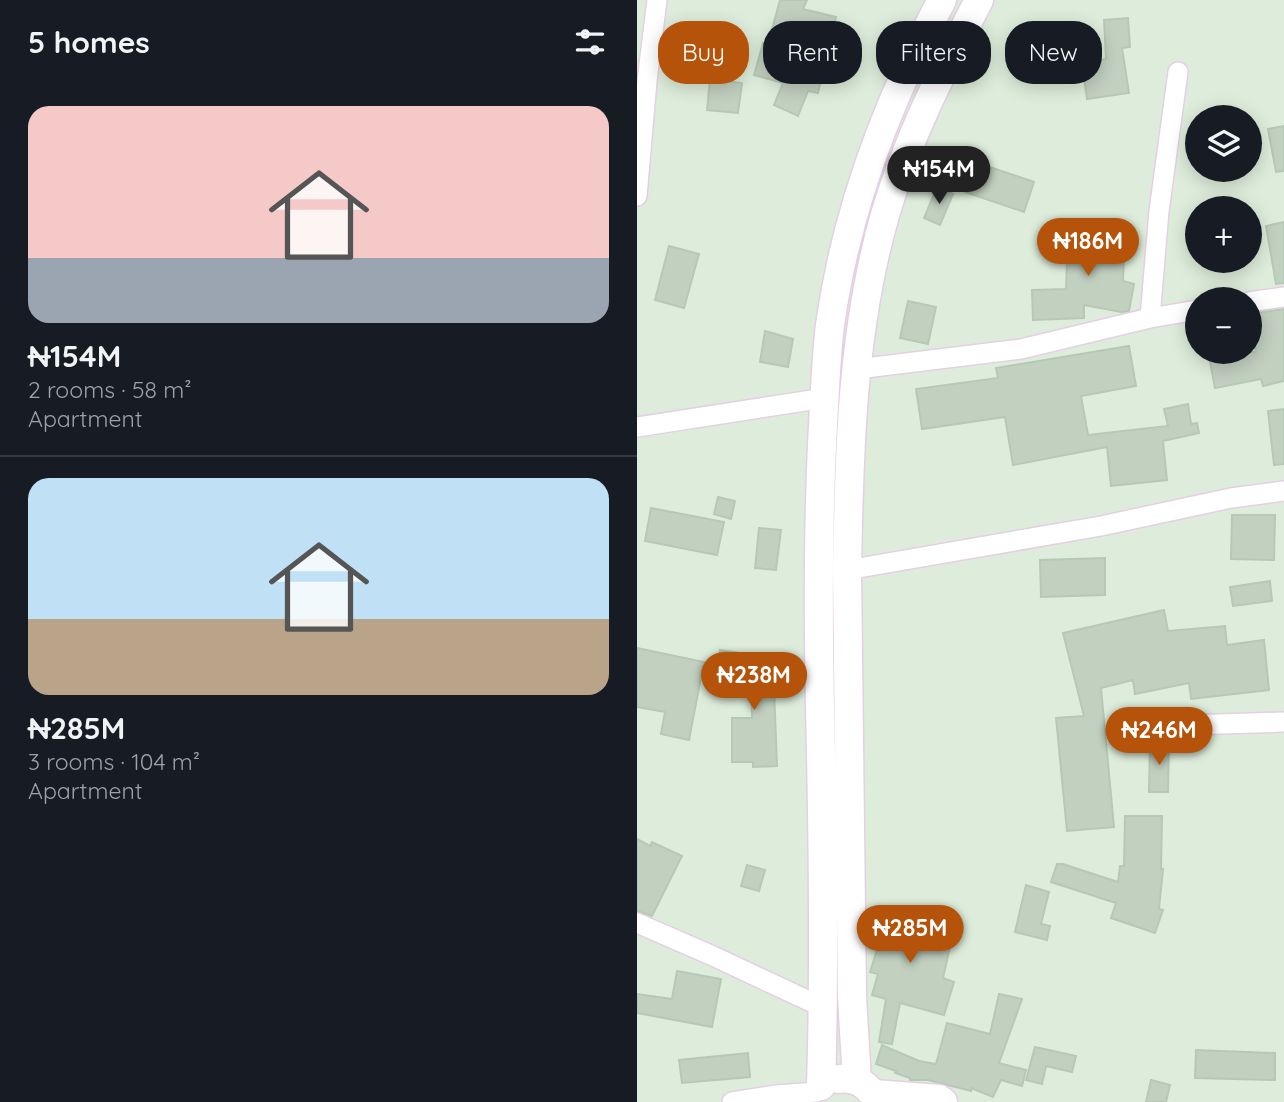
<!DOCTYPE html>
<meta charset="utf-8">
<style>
body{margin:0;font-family:Quicksand,sans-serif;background:#20242c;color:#f1f3f6;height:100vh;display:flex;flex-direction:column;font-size:26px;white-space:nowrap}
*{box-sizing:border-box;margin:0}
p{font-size:23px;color:#9ea1a6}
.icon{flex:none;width:38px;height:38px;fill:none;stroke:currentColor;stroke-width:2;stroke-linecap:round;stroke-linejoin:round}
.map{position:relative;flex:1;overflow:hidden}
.drawer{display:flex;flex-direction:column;background:#171b24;width:637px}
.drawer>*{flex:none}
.guide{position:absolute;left:21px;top:21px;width:520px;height:63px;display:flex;gap:14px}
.buttons{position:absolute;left:548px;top:105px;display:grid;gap:14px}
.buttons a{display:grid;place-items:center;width:77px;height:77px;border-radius:50%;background:#171b24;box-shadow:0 4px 18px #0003;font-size:35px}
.price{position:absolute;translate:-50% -60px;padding:0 16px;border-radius:24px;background:#b45309;color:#fff;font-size:23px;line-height:46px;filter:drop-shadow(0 2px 4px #0008)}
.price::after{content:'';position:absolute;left:50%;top:42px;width:21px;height:16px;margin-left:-10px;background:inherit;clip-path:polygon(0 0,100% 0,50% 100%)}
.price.selected{background:#222;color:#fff}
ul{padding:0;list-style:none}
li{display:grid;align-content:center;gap:14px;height:371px;padding:0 28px}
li+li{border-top:2px solid #363941}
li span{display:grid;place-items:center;height:217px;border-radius:21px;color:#555}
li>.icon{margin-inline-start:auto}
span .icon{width:126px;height:126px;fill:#fffc;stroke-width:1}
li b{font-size:30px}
h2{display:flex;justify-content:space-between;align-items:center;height:84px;padding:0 28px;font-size:30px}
.chip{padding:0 24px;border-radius:28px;background:#171b24;box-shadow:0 4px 18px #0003;font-size:24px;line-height:63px}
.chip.selected{background:#b45309;color:#fff}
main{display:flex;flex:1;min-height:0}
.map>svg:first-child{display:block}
.building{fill:#c2d0c0;stroke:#b6c9b4;stroke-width:2}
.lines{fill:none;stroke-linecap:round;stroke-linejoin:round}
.street-casing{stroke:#e4d0e2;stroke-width:22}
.secondary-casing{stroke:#e4d0e2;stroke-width:31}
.street{stroke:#fff;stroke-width:19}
.secondary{stroke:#fff;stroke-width:28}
</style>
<main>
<section class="drawer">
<h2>5 homes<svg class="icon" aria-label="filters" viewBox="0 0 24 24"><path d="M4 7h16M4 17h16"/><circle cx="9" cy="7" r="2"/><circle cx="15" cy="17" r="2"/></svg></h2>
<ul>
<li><span style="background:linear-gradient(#f6c9c9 70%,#9aa5b1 0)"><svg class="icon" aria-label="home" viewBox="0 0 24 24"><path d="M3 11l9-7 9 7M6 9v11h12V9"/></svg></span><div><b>₦154M</b><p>2 rooms · 58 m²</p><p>Apartment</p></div></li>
<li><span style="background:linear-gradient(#bfe0f5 65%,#b9a48a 0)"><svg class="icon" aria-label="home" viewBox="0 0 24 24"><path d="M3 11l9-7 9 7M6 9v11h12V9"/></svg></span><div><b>₦285M</b><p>3 rooms · 104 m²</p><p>Apartment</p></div></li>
</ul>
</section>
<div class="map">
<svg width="647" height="1102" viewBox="0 0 647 1102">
<rect width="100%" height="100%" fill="#deeddb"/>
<path class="building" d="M 143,0 L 170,0 L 166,9 L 199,17 L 181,93 L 171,91 L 161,116 L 137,105 L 146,83 L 117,75 L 126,43 L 131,44 Z
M 491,18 L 493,47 L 485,48 L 492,93 L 450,99 L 445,63 L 469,59 L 467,20 Z
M 73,79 L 105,83 L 101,113 L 70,110 Z
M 647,126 L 647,171 L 639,172 L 631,129 Z
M 338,162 L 397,182 L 387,212 L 328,192 Z
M 300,187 L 316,194 L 303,225 L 287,218 Z
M 647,222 L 647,283 L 639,284 L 629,226 Z
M 431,229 L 488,231 L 486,281 L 497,284 L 492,311 L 484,312 L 447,305 L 447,318 L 396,320 L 395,290 L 429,289 Z
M 32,246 L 62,254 L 47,308 L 18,300 Z
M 271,301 L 299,307 L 291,344 L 263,338 Z
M 647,309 L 647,381 L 626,386 L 624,379 L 578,388 L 571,352 L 619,352 L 612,314 Z
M 128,331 L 156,339 L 151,367 L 123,362 Z
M 492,346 L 499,386 L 444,396 L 451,435 L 531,426 L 527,409 L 551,404 L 554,424 L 560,423 L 562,433 L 526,441 L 530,480 L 474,486 L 470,447 L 376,465 L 368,417 L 285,429 L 279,389 L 361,378 L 359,368 Z
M 647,409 L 647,464 L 637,465 L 631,411 Z
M 81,497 L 98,501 L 94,519 L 77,514 Z
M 14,508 L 87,522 L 80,555 L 8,541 Z
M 595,515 L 638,515 L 637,560 L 594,559 Z
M 122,528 L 144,530 L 139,570 L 118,568 Z
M 468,558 L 468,595 L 404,597 L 403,560 Z
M 633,581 L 635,601 L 596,606 L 593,587 Z
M 527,610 L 531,631 L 588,626 L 590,645 L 627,640 L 632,690 L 554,699 L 552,683 L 498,694 L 496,680 L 464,688 L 477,827 L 430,831 L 419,718 L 447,716 L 426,633 Z
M 0,648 L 67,662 L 52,740 L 24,734 L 28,712 L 0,707 Z
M 83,650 L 136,658 L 131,688 L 137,688 L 140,766 L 116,767 L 116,762 L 95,762 L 95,718 L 115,718 L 114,671 L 80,666 Z
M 513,742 L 532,743 L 531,792 L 512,792 Z
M 488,816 L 525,816 L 524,869 L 526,869 L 522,909 L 526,910 L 518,933 L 474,918 L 479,903 L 414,882 L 420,864 L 426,864 L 481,882 L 483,866 L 487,866 Z
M 0,839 L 13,846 L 15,842 L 45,856 L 15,916 L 0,911 Z
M 110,865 L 128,870 L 122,891 L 104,886 Z
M 389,885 L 412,892 L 404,924 L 413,926 L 410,940 L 378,932 Z
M 241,906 L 272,908 L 302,915 L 297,934 L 315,938 L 306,978 L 317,982 L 307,1015 L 263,1003 L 255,1044 L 242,1042 L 249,999 L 235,995 L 241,974 L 233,972 L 245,934 L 239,934 Z
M 40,971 L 84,979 L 75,1027 L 0,1013 L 0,994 L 35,999 Z
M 362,994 L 385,999 L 362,1063 L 389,1070 L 385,1086 L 364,1080 L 356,1097 L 334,1088 L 334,1091 L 291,1080 L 273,1080 L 273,1078 L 258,1073 L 259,1071 L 239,1064 L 245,1045 L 282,1061 L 299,1064 L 310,1023 L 353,1034 Z
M 398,1047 L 439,1056 L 435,1072 L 409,1066 L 405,1084 L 389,1080 Z
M 559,1050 L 638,1053 L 638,1080 L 558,1078 Z
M 111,1053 L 113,1077 L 45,1083 L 42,1060 Z
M 514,1080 L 533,1085 L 529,1102 L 509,1102 Z"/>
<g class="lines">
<defs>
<path id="street" d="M 0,196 L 10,81 L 20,0
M 612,302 L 647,297
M 513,318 L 522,211 L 541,72
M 220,369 L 384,349 L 513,318 L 560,310
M 0,427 L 188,398
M 210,570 L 464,526 L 594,498 L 647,491
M 551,725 L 647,722
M 0,923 L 76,956 L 187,1008
M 95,1102 L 139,1095 L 179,1092"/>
<path id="secondary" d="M 202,1079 C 220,1076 233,1087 241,1102
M 220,1081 L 215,997 L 210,570 C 212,451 215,329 248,215 C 270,140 306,69 342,0
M 184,1086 C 188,960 186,834 183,708 C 181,613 181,519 186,425 C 188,391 189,358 193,325 C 209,211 251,100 305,0
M 237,1094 L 302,1099 L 306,1102"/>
</defs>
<use href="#street" class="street-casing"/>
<use href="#secondary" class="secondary-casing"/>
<use href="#street" class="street"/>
<use href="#secondary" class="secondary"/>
</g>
</svg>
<div class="buttons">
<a><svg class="icon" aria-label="layers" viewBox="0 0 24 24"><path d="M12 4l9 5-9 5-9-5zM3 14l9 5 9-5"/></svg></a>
<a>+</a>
<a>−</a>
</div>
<b class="price selected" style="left:302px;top:206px">₦154M</b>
<b class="price" style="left:451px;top:278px">₦186M</b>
<b class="price" style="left:117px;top:712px">₦238M</b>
<b class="price" style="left:522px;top:767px">₦246M</b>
<b class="price" style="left:273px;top:965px">₦285M</b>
<div class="guide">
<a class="chip selected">Buy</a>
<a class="chip">Rent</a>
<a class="chip">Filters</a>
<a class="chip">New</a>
</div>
</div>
</main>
